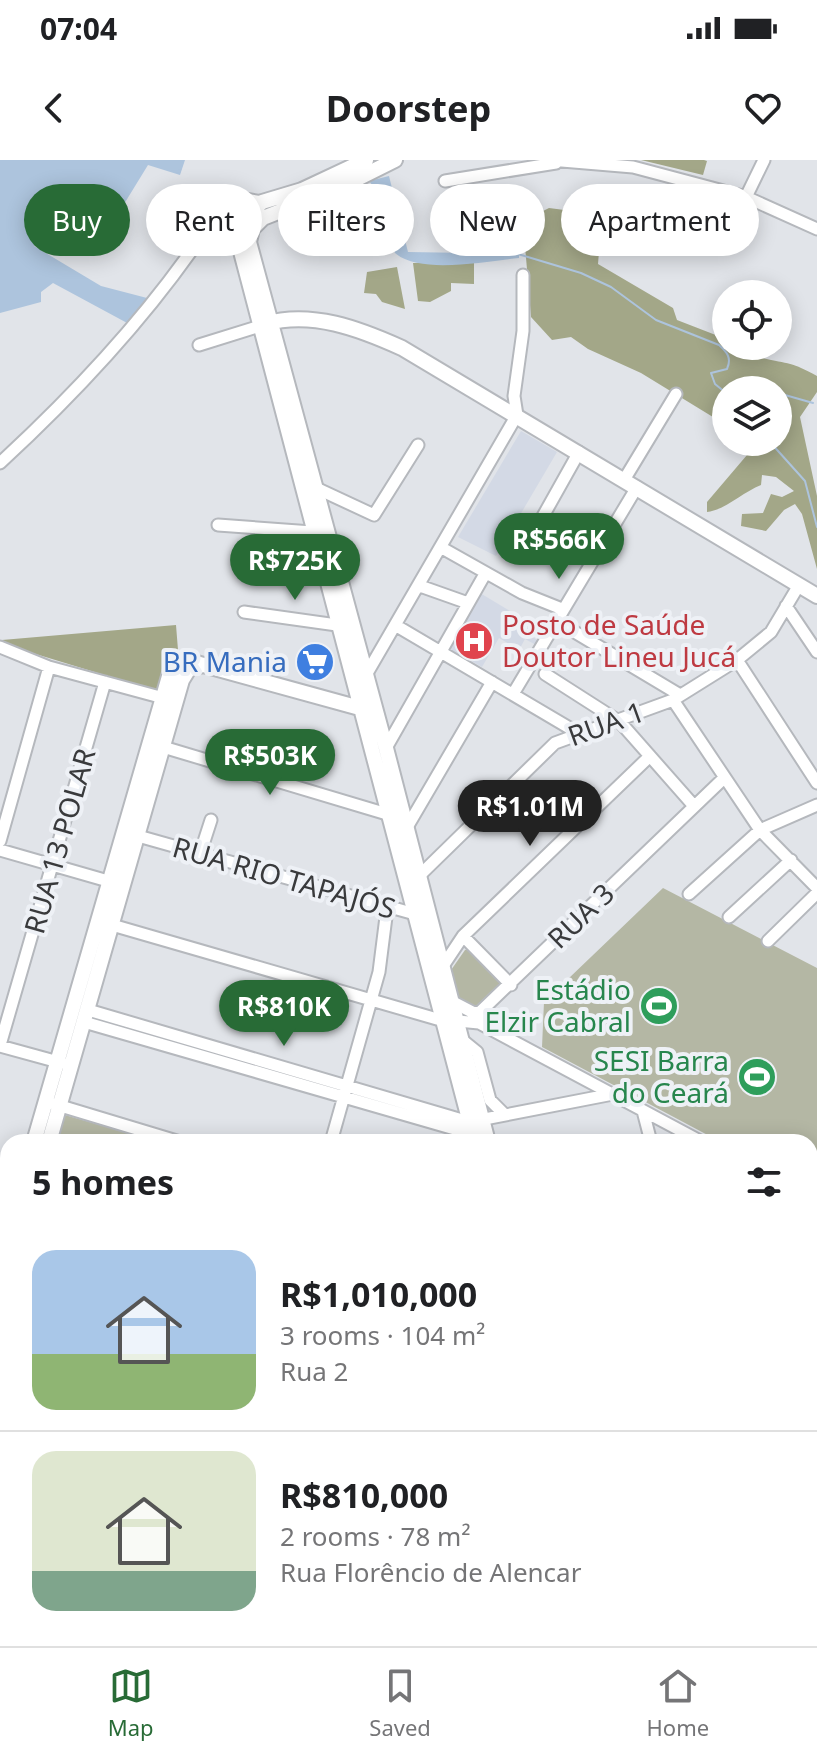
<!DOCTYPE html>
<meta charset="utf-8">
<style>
body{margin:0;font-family:"Noto Sans",sans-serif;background:#f2f2f2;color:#202124;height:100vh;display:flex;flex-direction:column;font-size:30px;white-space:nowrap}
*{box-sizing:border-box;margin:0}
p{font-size:26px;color:#757577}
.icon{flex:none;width:44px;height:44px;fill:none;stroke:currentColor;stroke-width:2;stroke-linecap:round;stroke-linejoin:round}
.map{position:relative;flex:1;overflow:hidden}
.sheet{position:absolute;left:0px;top:974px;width:818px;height:512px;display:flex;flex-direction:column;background:#fff;border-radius:24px 24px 0 0;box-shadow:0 4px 20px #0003}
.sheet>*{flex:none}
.top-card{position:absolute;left:24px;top:24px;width:770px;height:72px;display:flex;gap:16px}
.tools{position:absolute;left:712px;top:120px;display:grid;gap:16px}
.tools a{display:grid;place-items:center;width:80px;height:80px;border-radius:50%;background:#fff;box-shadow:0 4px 20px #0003;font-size:40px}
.price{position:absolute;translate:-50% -68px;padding:0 18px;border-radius:28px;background:#286b36;color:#fff;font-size:26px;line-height:52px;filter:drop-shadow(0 2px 4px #0008)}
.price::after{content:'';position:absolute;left:50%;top:48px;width:24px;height:18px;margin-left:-12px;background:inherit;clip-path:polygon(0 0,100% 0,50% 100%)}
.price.current{background:#222;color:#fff}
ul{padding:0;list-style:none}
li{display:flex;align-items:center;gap:24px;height:200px;padding:0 32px}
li+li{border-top:2px solid #e0e0e0}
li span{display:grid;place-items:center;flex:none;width:224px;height:160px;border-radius:24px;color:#555}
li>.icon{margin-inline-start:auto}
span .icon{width:96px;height:96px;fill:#fffc;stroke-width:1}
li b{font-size:34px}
h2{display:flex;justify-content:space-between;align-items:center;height:96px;padding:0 32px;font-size:34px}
.pill{padding:0 28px;border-radius:36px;background:#fff;box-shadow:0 4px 20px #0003;font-size:28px;line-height:72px}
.pill.current{background:#286b36;color:#fff}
.status{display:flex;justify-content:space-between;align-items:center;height:56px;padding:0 40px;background:#fff;direction:ltr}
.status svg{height:22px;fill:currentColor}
header{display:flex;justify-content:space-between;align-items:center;height:104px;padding:0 32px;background:#fff;font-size:36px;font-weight:700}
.menu{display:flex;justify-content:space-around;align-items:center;height:112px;border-top:2px solid #e0e0e0;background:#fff;font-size:22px;color:#757577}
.menu a{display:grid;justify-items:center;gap:4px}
.menu .current{color:#286b36}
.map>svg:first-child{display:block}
.built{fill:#d3d9e5}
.green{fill:#b4b7a4}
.forest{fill:#a3a788}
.water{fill:#adc4dd}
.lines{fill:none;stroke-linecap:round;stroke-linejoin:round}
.stream{stroke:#adc4dd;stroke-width:2}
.minor-casing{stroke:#b5b8bd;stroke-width:15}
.major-casing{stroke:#b5b8bd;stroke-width:18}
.minor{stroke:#fff;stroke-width:11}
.major{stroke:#fff;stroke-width:14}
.labels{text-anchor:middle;stroke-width:8;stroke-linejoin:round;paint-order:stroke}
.health-label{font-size:28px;fill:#be3a42;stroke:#eef1f6;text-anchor:start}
.shop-label{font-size:28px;fill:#366cbe;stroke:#eef1f6;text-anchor:end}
.street-label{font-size:28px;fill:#393a3c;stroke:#eef1f6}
.leisure-label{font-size:28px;fill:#27864d;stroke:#eef1f6;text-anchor:end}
</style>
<div class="status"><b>07:04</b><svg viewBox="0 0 49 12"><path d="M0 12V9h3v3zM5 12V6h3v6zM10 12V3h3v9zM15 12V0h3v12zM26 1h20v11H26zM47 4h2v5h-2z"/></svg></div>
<header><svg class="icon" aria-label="back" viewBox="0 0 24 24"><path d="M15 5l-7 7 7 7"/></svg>Doorstep<svg class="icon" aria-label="heart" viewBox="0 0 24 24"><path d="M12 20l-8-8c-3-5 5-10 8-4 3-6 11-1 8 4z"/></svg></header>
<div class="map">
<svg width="817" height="1486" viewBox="0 0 817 1486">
<rect width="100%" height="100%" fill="#e1e4e9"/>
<path class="built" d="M 521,271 L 557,292 L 496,396 L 458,377 Z
M 480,433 L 520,457 L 518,462 L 531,470 L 528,474 L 539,481 L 536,485 L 525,479 L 519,490 L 499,478 L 482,507 L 450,489 Z
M 0,1262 L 8,1264 L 8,1306 L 0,1304 Z"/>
<path class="green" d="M 663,728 L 817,808 L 817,1041 L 810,1036 L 810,982 L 717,980 L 542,887 L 544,842 Z
M 469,789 L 500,823 L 474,848 L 458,839 L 449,813 L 465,790 Z
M 65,955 L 159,982 L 52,982 L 58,958 Z"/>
<path class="forest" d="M 641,0 L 704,0 L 707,1 L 703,15 Z
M 549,48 L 572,51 L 600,79 L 598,104 L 673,148 L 677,160 L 726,179 L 726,186 C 741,186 748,195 762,198 C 789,204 792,202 817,216 L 817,232 L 800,257 L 817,336 L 817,409 L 802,354 L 795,344 L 784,350 L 766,371 L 741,366 L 742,354 L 763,353 L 771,334 L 782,337 L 794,331 L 776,317 L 762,315 L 761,325 C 743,332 725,350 707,352 L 707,342 L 747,295 L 742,282 L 778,282 L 778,230 L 726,230 L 726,265 L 641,213 L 588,189 L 571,177 L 552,180 L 531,157 L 522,50 L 541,52 Z
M 413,103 L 474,103 L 474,124 L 451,123 L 451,131 L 430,142 L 418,141 Z
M 397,107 L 405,149 L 382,142 L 376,134 L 364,133 L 367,112 Z
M 176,465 L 178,490 L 172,494 L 160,532 L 3,484 L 2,480 Z"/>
<path class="water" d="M 0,0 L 185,0 L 180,15 L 148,5 L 105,75 L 47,53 L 34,86 L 101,126 L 147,138 L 129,164 L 53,123 L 41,132 L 41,142 L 0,153 Z
M 389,16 L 408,92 L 469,93 L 519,86 L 519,98 C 487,101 420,115 395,93 L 379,33 L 369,21 Z"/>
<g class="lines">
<path class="stream" d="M 518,94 L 581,113 L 611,127 L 656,160 L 719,185 C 727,192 732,198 727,209 L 711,213 L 715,224 L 726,233
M 778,233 L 813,243
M 770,282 L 805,321 L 817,367"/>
<defs>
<path id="minor" d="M 550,0 L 633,7 L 746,37 L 817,69
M 445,21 L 556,3
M 746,37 L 764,0
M 207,68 L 239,84
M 199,185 L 260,166
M 0,303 C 77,232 149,155 207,68 L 208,56 L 219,39 L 239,38 L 262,42
M 624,320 L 676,234
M 316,328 L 374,355 L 418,285
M 218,365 L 312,372
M 528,383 L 579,292
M 442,388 L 522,433 L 562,449
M 420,426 L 468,443
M 786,446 L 817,492
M 244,452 L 344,466
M 395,465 L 578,573
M 568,468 L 680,535
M 0,487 L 49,507 L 171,540
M 737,500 L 817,623
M 545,514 L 620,562 L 694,646
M 366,515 L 517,255 L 514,236 L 523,171 L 523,115
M 513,534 L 637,327
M 673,540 L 760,670 L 817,728
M 163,587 L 387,654
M 386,588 L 485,414
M 406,669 L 492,522
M 138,676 L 422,756
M 0,681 L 49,507
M 0,690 L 115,723
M 200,694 L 211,660
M 419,716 L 555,583 L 673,540 L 737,500 L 771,472 L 799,425
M 689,734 L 760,670 L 817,645
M 729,757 L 791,700
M 112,765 L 437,859 L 479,863 L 702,982
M 463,776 L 511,825
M 768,781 L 817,733
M 443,806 L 463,776 L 650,596
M 451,841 L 474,853 L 480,852 L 484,858
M 88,850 L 469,962 L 613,934
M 84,862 L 472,974
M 479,863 L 480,852 L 724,618
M 461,879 L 477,892 L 490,940 L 503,953
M 0,885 L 105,522
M 0,886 L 62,903
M 54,944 L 180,982
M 643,951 L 651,982
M 331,982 L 379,812 L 387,749
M 810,1047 L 817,1052
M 810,1156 L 817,1156
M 0,1216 L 8,1218
M 810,1229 L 817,1229
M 0,1314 L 8,1317
M 810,1317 L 817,1318
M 810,1408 L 817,1409
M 0,1416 L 8,1418
M 212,1478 L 241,1486
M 556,1478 L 585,1486
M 614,1483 L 620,1480 L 680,1486
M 183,1486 L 185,1478
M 464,1486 L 466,1478"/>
<path id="major" d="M 366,0 L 302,30 L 262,42 L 243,61 L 239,84 L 475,982
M 395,0 L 339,28 L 263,58 L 252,69 L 249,82 L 386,588 L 488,982
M 265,164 C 311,150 360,169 402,188 L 817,436
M 34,982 L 172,506 L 189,501 L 367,550
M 49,982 L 182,520 L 190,507 L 204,505
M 0,1099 L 8,1073
M 0,1147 L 8,1121
M 606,1478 L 608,1486
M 619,1478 L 621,1486"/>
</defs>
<use href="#minor" class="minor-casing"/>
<use href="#major" class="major-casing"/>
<use href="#minor" class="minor"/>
<use href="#major" class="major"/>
</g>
<defs>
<symbol id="hospital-disc" viewBox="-11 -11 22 22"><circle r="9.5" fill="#e0444e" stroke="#eef1f6"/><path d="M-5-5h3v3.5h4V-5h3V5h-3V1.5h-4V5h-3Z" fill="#fff"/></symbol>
<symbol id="supermarket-disc" viewBox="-11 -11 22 22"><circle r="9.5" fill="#3f7fe0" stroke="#eef1f6"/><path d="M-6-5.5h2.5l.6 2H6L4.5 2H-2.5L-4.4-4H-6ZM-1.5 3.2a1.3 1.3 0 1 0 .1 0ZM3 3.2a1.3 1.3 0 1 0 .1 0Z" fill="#fff"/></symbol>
<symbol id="stadium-disc" viewBox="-11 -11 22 22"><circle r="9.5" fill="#2e9e5b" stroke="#eef1f6"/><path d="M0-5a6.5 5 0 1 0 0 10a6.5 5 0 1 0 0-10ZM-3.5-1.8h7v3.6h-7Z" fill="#fff"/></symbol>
</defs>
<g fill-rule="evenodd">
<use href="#hospital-disc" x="452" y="459" width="44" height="44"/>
<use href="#supermarket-disc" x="293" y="480" width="44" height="44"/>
<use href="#stadium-disc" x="637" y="824" width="44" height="44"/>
<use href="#stadium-disc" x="735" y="895" width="44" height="44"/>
</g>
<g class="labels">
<g class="health-label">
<text x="502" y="475">Posto de Saúde<tspan x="502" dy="32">Doutor Lineu Jucá</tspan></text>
</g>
<g class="shop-label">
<text x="287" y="512">BR Mania</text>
</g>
<g class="street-label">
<text transform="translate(606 564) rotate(-20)" y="10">RUA 1</text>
<text transform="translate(60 681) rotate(-74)" y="10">RUA 13 POLAR</text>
<text transform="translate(284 718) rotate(16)" y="10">RUA RIO TAPAJÓS</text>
<text transform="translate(581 756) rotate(-44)" y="10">RUA 3</text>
</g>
<g class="leisure-label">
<text x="631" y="840">Estádio<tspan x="631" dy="32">Elzir Cabral</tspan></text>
<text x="729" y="911">SESI Barra<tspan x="729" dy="32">do Ceará</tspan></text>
</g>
</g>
</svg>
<div class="tools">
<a><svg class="icon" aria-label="locate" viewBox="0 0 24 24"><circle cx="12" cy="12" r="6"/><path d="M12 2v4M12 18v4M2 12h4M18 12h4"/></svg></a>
<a><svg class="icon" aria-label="layers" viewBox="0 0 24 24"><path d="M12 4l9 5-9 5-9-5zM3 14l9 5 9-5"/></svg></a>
</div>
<b class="price" style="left:559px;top:421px">R$566K</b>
<b class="price" style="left:295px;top:442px">R$725K</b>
<b class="price" style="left:270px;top:637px">R$503K</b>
<b class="price current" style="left:530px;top:688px">R$1.01M</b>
<b class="price" style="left:284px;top:888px">R$810K</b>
<div class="top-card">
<a class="pill current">Buy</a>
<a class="pill">Rent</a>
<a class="pill">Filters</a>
<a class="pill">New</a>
<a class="pill">Apartment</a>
</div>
<section class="sheet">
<h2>5 homes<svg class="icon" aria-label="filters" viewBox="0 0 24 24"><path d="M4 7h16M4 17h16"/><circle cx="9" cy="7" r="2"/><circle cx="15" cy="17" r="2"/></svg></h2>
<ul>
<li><span style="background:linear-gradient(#a9c7e8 65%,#8fb573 0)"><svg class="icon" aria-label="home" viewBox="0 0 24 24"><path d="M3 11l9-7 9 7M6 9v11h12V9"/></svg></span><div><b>R$1,010,000</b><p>3 rooms · 104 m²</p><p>Rua 2</p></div></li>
<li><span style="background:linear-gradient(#dfe7d0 75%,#7fa58c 0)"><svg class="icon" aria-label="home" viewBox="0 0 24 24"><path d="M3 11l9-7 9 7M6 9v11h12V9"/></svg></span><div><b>R$810,000</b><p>2 rooms · 78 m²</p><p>Rua Florêncio de Alencar</p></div></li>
</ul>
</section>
</div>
<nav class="menu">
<a class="current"><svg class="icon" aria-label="map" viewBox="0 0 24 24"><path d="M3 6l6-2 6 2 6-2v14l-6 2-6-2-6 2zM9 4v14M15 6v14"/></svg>Map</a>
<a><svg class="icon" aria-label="saved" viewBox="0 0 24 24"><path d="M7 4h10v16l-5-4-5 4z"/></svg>Saved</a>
<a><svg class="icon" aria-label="home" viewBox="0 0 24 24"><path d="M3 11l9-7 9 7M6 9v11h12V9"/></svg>Home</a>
</nav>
